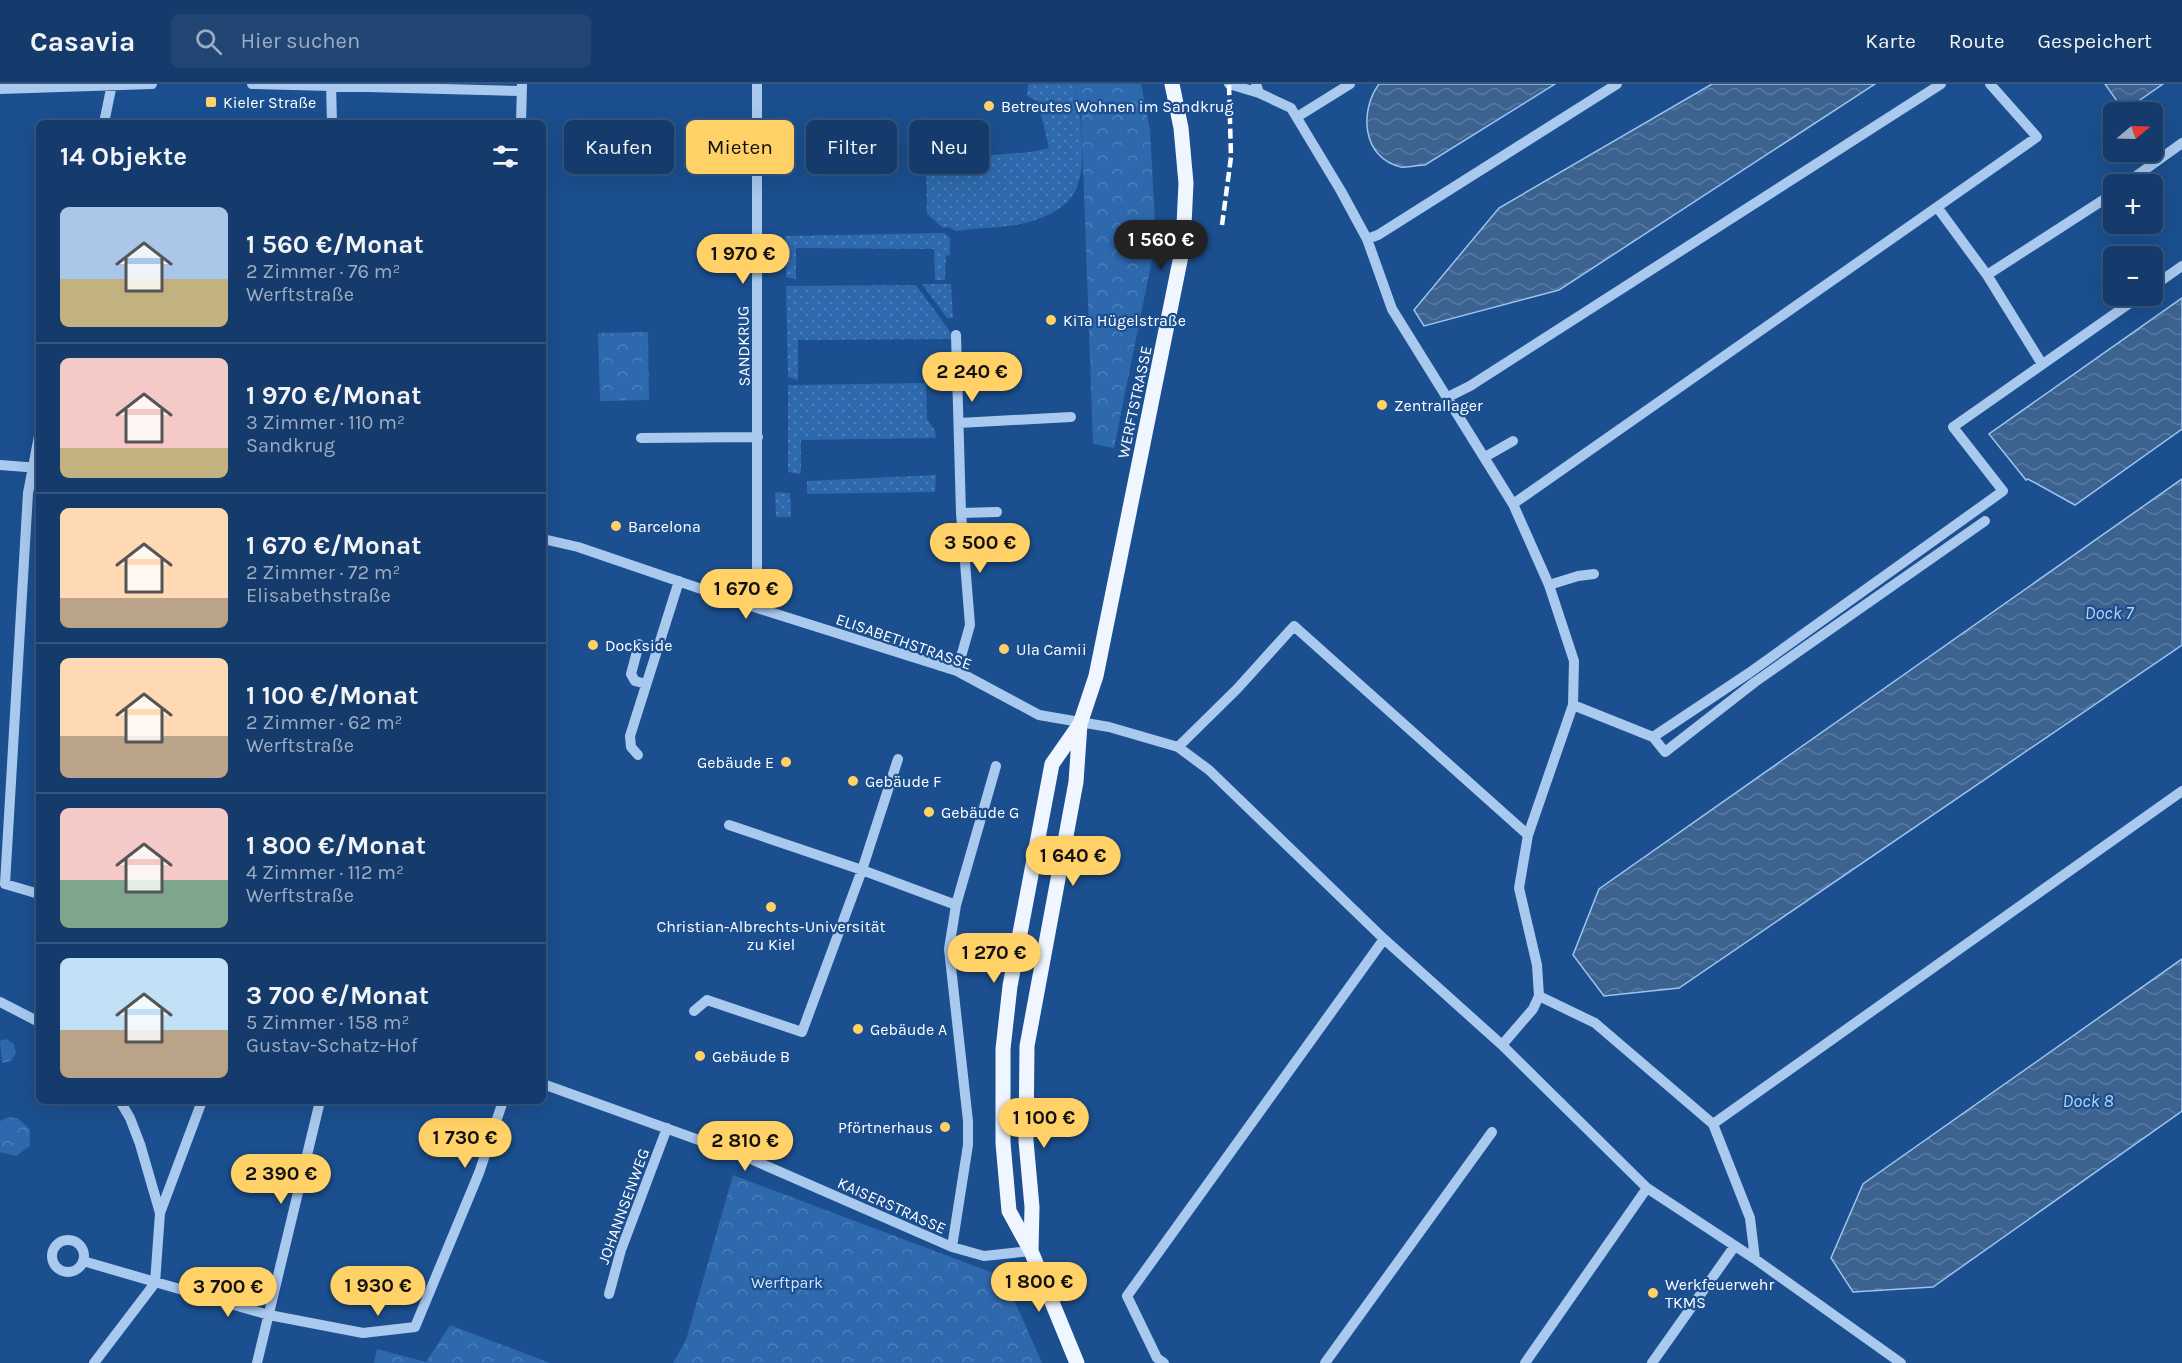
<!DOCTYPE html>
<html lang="de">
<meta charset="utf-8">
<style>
body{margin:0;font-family:Karla,sans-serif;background:#214673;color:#f1f3f6;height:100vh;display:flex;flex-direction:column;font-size:22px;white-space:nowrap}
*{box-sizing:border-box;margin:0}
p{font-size:20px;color:#9dadc1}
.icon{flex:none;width:33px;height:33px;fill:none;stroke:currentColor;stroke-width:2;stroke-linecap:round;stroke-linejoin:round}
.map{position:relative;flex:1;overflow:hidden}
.sheet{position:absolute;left:36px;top:36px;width:510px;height:984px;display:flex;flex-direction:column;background:#143b6b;border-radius:9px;box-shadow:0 6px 24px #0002,0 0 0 2px #33557e}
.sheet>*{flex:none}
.guide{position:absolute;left:564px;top:36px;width:570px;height:54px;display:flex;gap:12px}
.needle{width:39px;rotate:71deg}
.fabs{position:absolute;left:2103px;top:18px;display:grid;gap:12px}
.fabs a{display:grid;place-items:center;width:60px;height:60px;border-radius:9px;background:#143b6b;box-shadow:0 6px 24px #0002,0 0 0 2px #33557e;font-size:30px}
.price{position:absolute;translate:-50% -51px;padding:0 14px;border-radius:21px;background:#ffd166;color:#111;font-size:20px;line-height:39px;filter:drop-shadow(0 2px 3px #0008)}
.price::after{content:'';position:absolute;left:50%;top:36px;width:18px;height:14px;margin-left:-9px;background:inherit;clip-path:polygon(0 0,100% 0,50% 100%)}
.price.active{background:#222;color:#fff}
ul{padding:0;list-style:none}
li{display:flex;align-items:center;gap:18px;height:150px;padding:0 24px}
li+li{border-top:2px solid #33557e}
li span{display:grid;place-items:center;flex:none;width:168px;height:120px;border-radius:9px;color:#555}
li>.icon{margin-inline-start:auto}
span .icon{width:72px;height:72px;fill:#fffc;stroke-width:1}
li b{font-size:26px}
h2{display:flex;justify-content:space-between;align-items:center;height:72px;padding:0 24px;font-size:26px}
.chip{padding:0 21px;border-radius:9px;background:#143b6b;box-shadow:0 6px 24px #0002,0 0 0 2px #33557e;font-size:21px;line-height:54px}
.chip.active{background:#ffd166;color:#111}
header{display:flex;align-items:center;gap:36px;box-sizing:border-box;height:84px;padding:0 30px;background:#143b6b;border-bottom:2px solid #33557e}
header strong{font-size:28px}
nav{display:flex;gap:33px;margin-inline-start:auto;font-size:21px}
.search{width:420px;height:54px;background:#214673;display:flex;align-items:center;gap:15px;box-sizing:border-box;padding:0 21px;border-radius:9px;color:#9dadc1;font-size:22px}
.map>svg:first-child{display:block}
.grass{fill:url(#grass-dots)}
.park{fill:url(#park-crowns)}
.water{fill:url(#water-waves);stroke:#9cc4f0;stroke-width:1.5}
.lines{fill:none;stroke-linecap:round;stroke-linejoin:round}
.minor{stroke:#a9c9ee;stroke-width:10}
.major{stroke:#f0f6ff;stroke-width:15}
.rail{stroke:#fff;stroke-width:4.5;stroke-dasharray:10 4.5;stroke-linecap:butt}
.poi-dot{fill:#ffd166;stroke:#1b4f8f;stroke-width:2}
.labels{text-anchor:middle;stroke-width:4.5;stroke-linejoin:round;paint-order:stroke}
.poi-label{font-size:16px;fill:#fff;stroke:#1b4f8f;text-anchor:start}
.street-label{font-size:16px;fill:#fff;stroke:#1b4f8f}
.park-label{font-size:16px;fill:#cfe3fa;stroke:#1b4f8f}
.water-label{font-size:18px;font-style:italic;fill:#b5d3f5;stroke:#1b4f8f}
</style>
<header>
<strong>Casavia</strong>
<div class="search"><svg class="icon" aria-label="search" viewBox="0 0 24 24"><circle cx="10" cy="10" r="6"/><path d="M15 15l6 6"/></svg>Hier suchen</div>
<nav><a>Karte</a><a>Route</a><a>Gespeichert</a></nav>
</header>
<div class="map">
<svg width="2182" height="1279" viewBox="0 0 2182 1279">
<defs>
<pattern id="grass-dots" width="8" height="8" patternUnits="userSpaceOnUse" patternTransform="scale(1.5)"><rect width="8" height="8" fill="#2e69ad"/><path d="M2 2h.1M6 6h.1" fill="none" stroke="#4d80b9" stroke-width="1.8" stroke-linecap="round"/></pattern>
<pattern id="park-crowns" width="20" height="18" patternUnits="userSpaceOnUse" patternTransform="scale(1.5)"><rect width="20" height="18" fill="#2e69ad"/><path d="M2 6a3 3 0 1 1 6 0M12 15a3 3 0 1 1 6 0" fill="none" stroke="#4d80b9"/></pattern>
<pattern id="water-waves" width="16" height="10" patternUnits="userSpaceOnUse" patternTransform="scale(1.5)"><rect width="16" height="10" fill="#3c6290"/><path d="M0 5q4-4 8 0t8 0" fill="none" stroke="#597aa1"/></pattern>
</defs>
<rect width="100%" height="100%" fill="#1b4f8f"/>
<path class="grass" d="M 1028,0 L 1073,0 C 1080,20 1081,38 1082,59 C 1083,98 1079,120 1038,135 C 1013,145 982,143 956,147 L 948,143 L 943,144 L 927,130 L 926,76 L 954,70 L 954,84 L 977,84 L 979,72 L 1031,68 L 1049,64 L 1038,17 L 1027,12 Z
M 944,149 L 950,154 L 950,171 L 946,172 L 945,196 L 935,196 L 934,165 L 796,164 L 796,195 L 786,193 L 785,152 Z
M 922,200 L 951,200 L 953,234 L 947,234 Z
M 916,201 L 952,250 L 952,255 L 798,256 L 798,296 L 788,293 L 786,202 Z
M 926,299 L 927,335 L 935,347 L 936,354 L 801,356 L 801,388 L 799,390 L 788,388 L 788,301 Z
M 936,391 L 935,408 L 807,410 L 807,397 Z
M 775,408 L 790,409 L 791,433 L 776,433 Z"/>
<path class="park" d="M 1073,0 L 1141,0 L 1150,46 L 1156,156 L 1114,364 L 1093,360 L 1081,25 Z
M 648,248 L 649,316 L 600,317 L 598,249 Z
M 6,955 L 14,960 L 16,969 L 11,977 L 2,979 L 0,957 Z
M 9,1033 L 17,1034 L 30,1045 L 30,1062 L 16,1072 L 0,1068 L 0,1037 Z
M 733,1091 L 1004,1193 L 1042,1279 L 673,1279 L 686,1256 Z
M 450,1241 L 550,1279 L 374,1279 L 377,1265 L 426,1278 Z"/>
<path class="water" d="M 1379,0 L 1555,0 L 1425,81 C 1418,81 1407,84 1401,83 C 1362,74 1359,27 1379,0 Z
M 1712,0 L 1875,0 L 1559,206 L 1424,242 L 1414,226 L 1499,124 Z
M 2105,0 L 2163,0 L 2124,27 Z
M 2182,214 L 2182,345 L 2075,421 L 2028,395 L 2026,396 L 1989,350 Z
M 2182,395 L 2182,561 L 1679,904 L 1604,912 L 1573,871 L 1599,805 Z
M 2182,875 L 2182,1027 L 1933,1203 L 1853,1208 L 1831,1174 L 1863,1100 Z"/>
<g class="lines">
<path class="minor" d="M 252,0 L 521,7
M 331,0 L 332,39
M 1229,0 L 1259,9
M 1256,0 L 1259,9 L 1291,24 L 1341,107 L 1367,155 L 1392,225 L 1513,420 L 1549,501 L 1574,577 L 1573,621 L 1528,751 L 1519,804 L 1537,881 L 1539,912 L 1533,925 L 1502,961
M 0,5 L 152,0
M 1297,33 L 1350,0
M 104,39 L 112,0
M 521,39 L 522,0
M 2125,100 L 2182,59
M 1937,123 L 1987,191 L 2042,280
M 1367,155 L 1378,151 L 1617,0
M 1987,191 L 2114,109
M 2152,203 L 2182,182
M 956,251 L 961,429 L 970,541 L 957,587
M 1448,313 L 1470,302 L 1941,0
M 959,339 L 1071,333
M 39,352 L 28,409 L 5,800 L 39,810
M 641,354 L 758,353
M 1485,373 L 1513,357
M 0,381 L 39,384
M 1513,420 L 2037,53 L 1990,0
M 961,429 L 997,428
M 543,455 L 578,463 L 757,524 L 957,587 L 1039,631 L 1109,643 L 1178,663 L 1209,686 L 1384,855 L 1502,961 L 1647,1104 L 1755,1175 L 1901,1279
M 1549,501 L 1578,492 L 1594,490
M 757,524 L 757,0
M 639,560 L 631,590 L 635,597 L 646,600
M 1573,621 L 1653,653 L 1749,589 L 2003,407 L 1953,343 L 2140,212
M 1653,653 L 1665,668 L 1755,598 L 1985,437
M 1178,663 L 1237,605 L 1294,542 L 1528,751
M 638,671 L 631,663 L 630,652 L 679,497
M 729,741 L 862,786 L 956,821
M 1539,912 L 1595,939 L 1713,1040 L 1750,1134 L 1755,1175
M 0,918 L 39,938
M 694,927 L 707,916 L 802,948 L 862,786 L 898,675
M 543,1000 L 746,1073 L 952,1163 L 984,1172 L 1031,1167
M 1713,1040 L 2182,707
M 160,1129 L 202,1017
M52 1172a16 16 0 1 1 32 0a16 16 0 1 1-32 0Z
M 952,1163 L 968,1061 L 968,1037 L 949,865 L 956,821 L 996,682
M 83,1177 L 269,1231 L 363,1249 L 415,1243 L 479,1089 L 503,1017
M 609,1210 L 621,1166 L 667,1044
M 94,1279 L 155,1199 L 160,1129 L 140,1060 L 130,1034 L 120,1017
M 257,1279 L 320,1017
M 1164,1279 L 1157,1274 L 1127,1212 L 1384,855
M 1325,1279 L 1492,1048
M 1525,1279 L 1647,1104
M 1652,1279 L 1734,1163"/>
<path class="major" d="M 1031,1167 L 1032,1123 L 1026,1057 L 1027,962 L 1076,698 L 1080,640 L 1096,592 L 1183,162 L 1186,99 L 1181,44 L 1172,0
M 1077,1279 L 1031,1167 L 1009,1127 L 1003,1059 L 1003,965 L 1010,902 L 1052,680 L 1080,640"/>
<path class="rail" d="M 1222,141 L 1231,73 L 1229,0"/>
</g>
<g class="poi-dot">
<rect x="205" y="12" width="12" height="12" rx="3"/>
<circle cx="989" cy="22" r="6"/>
<circle cx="1051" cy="236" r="6"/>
<circle cx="1382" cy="321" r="6"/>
<circle cx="616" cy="442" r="6"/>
<circle cx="593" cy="561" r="6"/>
<circle cx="1004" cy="565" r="6"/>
<circle cx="786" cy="678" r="6"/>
<circle cx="853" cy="697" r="6"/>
<circle cx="929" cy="728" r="6"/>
<circle cx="771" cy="823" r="6"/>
<circle cx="858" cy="945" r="6"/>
<circle cx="700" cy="972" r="6"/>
<circle cx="945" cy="1043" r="6"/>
<circle cx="1653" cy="1209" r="6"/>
</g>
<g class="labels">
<g class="poi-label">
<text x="223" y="24">Kieler Straße</text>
<text x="1001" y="28">Betreutes Wohnen im Sandkrug</text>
<text x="1063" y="242">KiTa Hügelstraße</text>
<text x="1394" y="327">Zentrallager</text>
<text x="628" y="448">Barcelona</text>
<text x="605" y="567">Dockside</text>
<text x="1016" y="571">Ula Camii</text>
<text x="774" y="684" text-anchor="end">Gebäude E</text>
<text x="865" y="703">Gebäude F</text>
<text x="941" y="734">Gebäude G</text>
<text x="771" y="848" text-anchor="middle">Christian-Albrechts-Universität<tspan x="771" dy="18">zu Kiel</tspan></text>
<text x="870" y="951">Gebäude A</text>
<text x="712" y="978">Gebäude B</text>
<text x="933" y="1049" text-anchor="end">Pförtnerhaus</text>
<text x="1665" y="1206">Werkfeuerwehr<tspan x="1665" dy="18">TKMS</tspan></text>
</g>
<g class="street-label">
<text transform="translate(743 262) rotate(-91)" y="6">SANDKRUG</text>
<text transform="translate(1134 318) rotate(-78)" y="6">WERFTSTRASSE</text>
<text transform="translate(904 557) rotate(19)" y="6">ELISABETHSTRASSE</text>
<text transform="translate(892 1121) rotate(24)" y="6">KAISERSTRASSE</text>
<text transform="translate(623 1122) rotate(-70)" y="6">JOHANNSENWEG</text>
</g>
<g class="park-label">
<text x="787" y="1204">Werftpark</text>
</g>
<g class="water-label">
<text x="2109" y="535">Dock 7</text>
<text x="2088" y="1023">Dock 8</text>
</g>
</g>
</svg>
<div class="fabs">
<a><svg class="needle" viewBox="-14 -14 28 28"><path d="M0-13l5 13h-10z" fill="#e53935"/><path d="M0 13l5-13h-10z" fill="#9dadc1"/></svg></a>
<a>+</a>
<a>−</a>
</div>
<b class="price active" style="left:1161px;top:187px">1 560 €</b>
<b class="price" style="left:743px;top:201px">1 970 €</b>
<b class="price" style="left:972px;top:319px">2 240 €</b>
<b class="price" style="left:980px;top:490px">3 500 €</b>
<b class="price" style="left:746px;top:536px">1 670 €</b>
<b class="price" style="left:1073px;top:803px">1 640 €</b>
<b class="price" style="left:994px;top:900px">1 270 €</b>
<b class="price" style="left:1044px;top:1065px">1 100 €</b>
<b class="price" style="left:465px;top:1085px">1 730 €</b>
<b class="price" style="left:745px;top:1088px">2 810 €</b>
<b class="price" style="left:281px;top:1121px">2 390 €</b>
<b class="price" style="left:1039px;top:1229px">1 800 €</b>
<b class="price" style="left:378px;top:1233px">1 930 €</b>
<b class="price" style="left:228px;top:1234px">3 700 €</b>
<div class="guide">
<a class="chip">Kaufen</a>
<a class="chip active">Mieten</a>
<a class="chip">Filter</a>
<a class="chip">Neu</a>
</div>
<section class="sheet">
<h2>14 Objekte<svg class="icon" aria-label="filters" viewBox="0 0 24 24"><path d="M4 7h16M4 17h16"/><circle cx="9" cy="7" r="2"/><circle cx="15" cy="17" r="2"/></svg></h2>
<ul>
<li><span style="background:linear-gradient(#a9c7e8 60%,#c2b280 0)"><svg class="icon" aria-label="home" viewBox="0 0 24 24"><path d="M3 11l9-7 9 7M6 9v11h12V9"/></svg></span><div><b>1 560 €/Monat</b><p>2 Zimmer · 76 m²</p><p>Werftstraße</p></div></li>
<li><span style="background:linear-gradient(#f6c9c9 75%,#c2b280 0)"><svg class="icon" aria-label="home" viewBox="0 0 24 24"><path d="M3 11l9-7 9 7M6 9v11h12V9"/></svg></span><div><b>1 970 €/Monat</b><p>3 Zimmer · 110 m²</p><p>Sandkrug</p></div></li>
<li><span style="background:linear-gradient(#ffd9b3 75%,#b9a48a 0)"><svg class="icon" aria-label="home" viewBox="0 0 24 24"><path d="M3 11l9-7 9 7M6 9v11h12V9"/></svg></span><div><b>1 670 €/Monat</b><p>2 Zimmer · 72 m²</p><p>Elisabethstraße</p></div></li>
<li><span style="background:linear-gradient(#ffd9b3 65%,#b9a48a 0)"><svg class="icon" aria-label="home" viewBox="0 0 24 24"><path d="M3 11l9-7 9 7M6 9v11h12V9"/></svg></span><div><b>1 100 €/Monat</b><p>2 Zimmer · 62 m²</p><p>Werftstraße</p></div></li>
<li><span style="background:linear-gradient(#f6c9c9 60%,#7fa58c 0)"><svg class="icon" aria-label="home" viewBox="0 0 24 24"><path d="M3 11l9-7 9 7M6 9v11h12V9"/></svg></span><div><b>1 800 €/Monat</b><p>4 Zimmer · 112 m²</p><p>Werftstraße</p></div></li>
<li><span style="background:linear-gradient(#bfe0f5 60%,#b9a48a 0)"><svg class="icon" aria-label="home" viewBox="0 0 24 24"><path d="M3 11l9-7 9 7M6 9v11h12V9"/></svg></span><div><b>3 700 €/Monat</b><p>5 Zimmer · 158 m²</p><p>Gustav-Schatz-Hof</p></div></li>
</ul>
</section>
</div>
